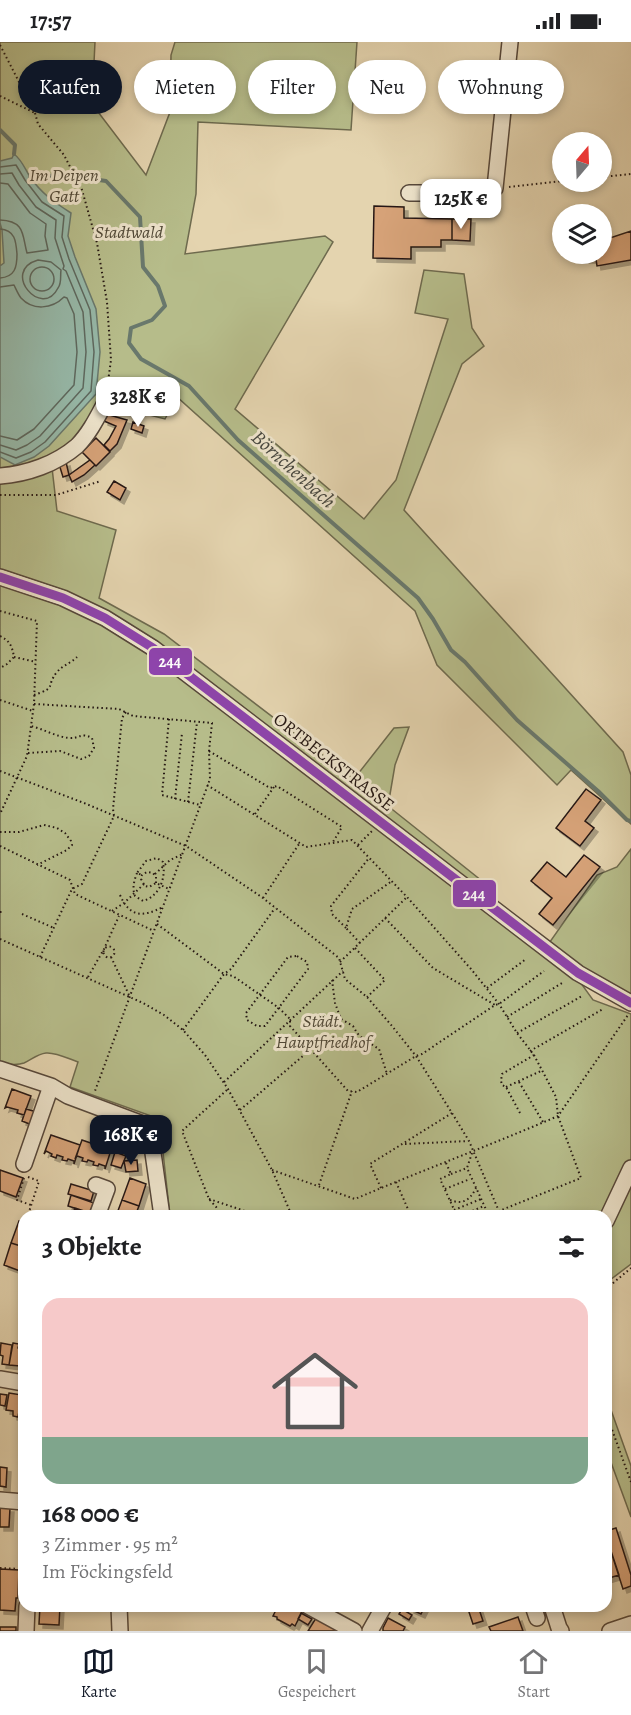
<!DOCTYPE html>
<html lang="de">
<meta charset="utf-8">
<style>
body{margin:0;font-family:Alegreya,serif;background:#f6f6f6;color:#202124;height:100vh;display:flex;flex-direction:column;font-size:22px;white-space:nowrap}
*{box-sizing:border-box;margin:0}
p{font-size:20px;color:#757577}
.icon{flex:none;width:33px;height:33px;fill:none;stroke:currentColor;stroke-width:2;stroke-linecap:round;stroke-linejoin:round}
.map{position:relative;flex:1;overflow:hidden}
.side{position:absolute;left:18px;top:1168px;width:594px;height:402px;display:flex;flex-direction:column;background:#fff;border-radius:18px;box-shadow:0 3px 9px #0003}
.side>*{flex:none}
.guide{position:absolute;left:18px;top:18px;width:596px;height:54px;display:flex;gap:12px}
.needle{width:39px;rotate:19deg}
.controls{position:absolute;left:552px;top:90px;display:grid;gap:12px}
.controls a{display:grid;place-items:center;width:60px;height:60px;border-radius:50%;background:#fff;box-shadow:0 3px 9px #0003;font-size:30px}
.price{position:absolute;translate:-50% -51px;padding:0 14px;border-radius:12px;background:#fff;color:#222;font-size:20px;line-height:39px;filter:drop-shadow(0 2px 3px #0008)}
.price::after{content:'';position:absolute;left:50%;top:36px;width:18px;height:14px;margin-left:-9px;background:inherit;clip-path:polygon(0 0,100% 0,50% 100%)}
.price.active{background:#111827;color:#fff}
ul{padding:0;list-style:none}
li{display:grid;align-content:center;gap:12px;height:318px;padding:0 24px}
li span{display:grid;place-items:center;height:186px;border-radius:18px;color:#555}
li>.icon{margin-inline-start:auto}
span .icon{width:108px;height:108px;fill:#fffc;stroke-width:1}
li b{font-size:26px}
h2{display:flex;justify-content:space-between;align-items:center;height:72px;padding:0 24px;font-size:26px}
.pill{padding:0 21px;border-radius:27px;background:#fff;box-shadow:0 3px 9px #0003;font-size:21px;line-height:54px}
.pill.active{background:#111827;color:#fff}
.status{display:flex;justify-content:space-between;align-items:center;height:42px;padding:0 30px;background:#fff;direction:ltr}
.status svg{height:16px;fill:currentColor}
.dock{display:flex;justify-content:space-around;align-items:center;height:84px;border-top:2px solid #e0e0e0;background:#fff;font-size:16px;color:#757577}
.dock a{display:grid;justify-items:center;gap:3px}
.dock .active{color:#111827}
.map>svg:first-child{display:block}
.green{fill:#b6bc8a;stroke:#6e6a4e;stroke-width:1.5}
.water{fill:#96b8a8;stroke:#69786c;stroke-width:1.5}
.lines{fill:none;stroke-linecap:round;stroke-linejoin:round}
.shore{stroke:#5e685e;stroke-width:1.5}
.stream{stroke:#69786c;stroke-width:4}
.building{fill:#d6a278;stroke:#261813;stroke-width:1.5;filter:url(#shadow)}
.minor-casing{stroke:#56473a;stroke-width:18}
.path{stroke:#261813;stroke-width:2;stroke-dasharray:1.5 3;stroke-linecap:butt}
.minor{stroke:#ede3cb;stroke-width:15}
.bus-1-casing{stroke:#ede3cb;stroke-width:14}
.bus-1{stroke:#8e44ad;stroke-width:9}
.labels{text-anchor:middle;stroke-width:6;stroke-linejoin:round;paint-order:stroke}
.park-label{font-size:18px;font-style:italic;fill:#514937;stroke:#ede3cb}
.street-label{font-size:18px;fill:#261813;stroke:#ede3cb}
.water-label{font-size:20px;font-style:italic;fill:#484840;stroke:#ede3cb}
.line-badge{stroke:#ede3cb;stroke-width:2}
.badge-label{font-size:16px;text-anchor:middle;font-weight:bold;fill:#fff}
</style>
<div class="status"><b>17:57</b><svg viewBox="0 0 49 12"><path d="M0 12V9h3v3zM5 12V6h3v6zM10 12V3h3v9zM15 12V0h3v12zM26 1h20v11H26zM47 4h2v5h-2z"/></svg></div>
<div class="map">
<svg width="631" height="1589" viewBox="0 0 631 1589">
<defs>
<filter id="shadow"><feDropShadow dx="4" dy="4" stdDeviation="0" flood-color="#0004"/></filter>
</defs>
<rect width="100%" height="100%" fill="#e4d4af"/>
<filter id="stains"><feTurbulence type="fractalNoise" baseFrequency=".00333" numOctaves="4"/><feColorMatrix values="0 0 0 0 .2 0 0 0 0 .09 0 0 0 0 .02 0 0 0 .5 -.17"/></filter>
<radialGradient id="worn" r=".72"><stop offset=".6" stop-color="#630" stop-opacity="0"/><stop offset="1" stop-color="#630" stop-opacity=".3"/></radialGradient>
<path class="green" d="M 0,0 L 95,0 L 92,62 L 146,133 L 170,70 L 171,13 L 175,0 L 357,0 L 351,88 L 198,80 L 196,152 L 185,212 L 325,194 L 333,200 L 235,367 L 364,477 L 396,438 L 448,277 L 415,271 L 424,228 L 464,232 L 472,286 L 484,304 L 462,322 L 404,468 L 623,710 L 631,733 L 631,782 L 571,728 L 557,743 L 437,623 L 415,569 L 177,355 L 165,377 L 102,361 L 90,384 L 51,417 L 57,469 L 116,488 L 99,556 L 164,592 L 354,737 L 394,686 L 409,685 L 395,723 L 388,764 L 487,843 L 483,853 L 575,933 L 593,958 L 631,972 L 631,1222 L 606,1241 L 606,1174 L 170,1174 L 161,1092 L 166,1087 L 155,1082 L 154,1075 L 70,1045 L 78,1020 C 69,1017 56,1010 46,1011 C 37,1012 31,1018 24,1021 C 16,1024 8,1022 0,1021 Z
M 631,807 L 631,961 L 547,904 L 597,833 L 617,825 Z
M 606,1354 L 631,1424 L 631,1475 L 609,1415 L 606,1416 Z"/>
<path class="water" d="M 14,112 C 22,118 25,127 30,135 C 42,152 54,160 71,171 L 68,194 L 75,215 L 96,267 L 100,310 L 96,352 L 49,404 L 34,415 L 15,423 L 0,415 L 0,224 L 4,221 L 2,188 L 0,181 L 0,119 L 12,116 Z"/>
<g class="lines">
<path class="shore" d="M 0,125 L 16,123 L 25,138 L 42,160 L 64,174 L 62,195 L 69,217 L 90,268 L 94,310 L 91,349 L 45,400 L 31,410 L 16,416 L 0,410
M 0,132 L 12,131 L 19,143 L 36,165 L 56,178 L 55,196 L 64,224 L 63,227 L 66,229 L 83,270 L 86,310 L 83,346 L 40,394 L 27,403 L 16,408 L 0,403
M 0,141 L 8,142 L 30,171 L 46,182 L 45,194 L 48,208 L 27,211 C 22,194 26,179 0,178
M 0,187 C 15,188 16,199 17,212 C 17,225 15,235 0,236
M 38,218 L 51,220 L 61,228 C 60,234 62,241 58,246 C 42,278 0,229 38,218 Z
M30 237a12 12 0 1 1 24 0a12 12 0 1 1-24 0Z
M 0,245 L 14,243 C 16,247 18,252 21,256 C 33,269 52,267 64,255 L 67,256 L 74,272 L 77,310 L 74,343 L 34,387 L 17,398 L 0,394"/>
<path class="stream" d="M 0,88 L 15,103 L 14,112
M 30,135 L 65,133 L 106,139 L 140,175 L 143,225 L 158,244 L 165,264 L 152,278 L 131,286 L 129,301 L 141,317 L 189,344 L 238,398 L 418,556 L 433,577 L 451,608 L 465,620 L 517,678 L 598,749 L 627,778 L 631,779"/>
</g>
<path class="building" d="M 374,164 L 404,165 L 404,176 L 452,177 L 452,198 L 441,198 L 441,205 L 411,205 L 411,217 L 373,216 Z
M 452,177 L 471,177 L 470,199 L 452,198 Z
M 631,189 L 631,218 L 597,224 L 596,217 L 577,217 L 577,212 L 602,212 L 602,196 L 613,195 Z
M 106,372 L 127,378 L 117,402 L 110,409 L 104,403 L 109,397 L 116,384 L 104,379 Z
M 133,380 L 144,384 L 142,391 L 131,387 Z
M 96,396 L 110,410 L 96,424 L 82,410 Z
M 90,418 L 95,423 L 84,433 L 72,440 L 69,433 Z
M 66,420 L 69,433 L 63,435 L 59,422 Z
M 114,439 L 126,446 L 120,458 L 107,450 Z
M 586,747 L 601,758 L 585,779 L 594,786 L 580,804 L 556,786 Z
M 584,813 L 600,825 L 553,883 L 539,872 L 552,856 L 531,839 L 547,820 L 566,835 Z
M 12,1047 L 31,1054 L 24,1073 L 17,1071 L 18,1068 L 7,1065 L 5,1066 Z
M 26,1067 L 37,1070 L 32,1083 L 22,1079 Z
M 51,1093 L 80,1103 L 74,1122 L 74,1119 L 68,1117 L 67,1119 L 62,1118 L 63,1115 L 57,1113 L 56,1116 L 51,1114 L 52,1112 L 46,1109 L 44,1112 Z
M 82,1098 L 111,1108 L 105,1127 L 105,1124 L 99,1122 L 98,1124 L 93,1123 L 94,1120 L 88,1118 L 87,1120 L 82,1119 L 83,1116 L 77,1114 L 75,1117 Z
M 115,1110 L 126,1114 L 121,1126 L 111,1123 Z
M 137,1118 L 138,1129 L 126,1130 L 124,1119 Z
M 0,1128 L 23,1136 L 16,1155 L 0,1149 Z
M 130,1136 L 146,1142 L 139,1164 L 122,1158 Z
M 71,1142 L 94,1149 L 91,1159 L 68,1152 Z
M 71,1153 L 94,1161 L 90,1171 L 68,1164 Z
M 122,1158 L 139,1164 L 135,1174 L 116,1174 Z
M 75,1166 L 87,1170 L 86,1174 L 73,1171 Z
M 19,1179 L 24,1181 L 24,1205 L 11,1201 Z
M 11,1201 L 24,1205 L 24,1218 L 20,1229 L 4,1223 Z
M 1,1301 L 12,1303 L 9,1323 L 2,1322 L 3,1314 L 0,1313 Z
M 13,1301 L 19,1302 L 18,1306 L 23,1307 L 20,1324 L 9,1323 Z
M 9,1351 L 22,1353 L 18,1375 L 13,1374 L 13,1369 L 6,1368 Z
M 0,1352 L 7,1353 L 5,1364 L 0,1363 Z
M 22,1353 L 24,1353 L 24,1376 L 18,1375 Z
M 0,1425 L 7,1426 L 6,1445 L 0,1444 Z
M 0,1466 L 10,1466 L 9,1485 L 0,1485 Z
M 616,1486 L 631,1533 L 631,1544 L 623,1547 L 606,1494 L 606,1489 Z
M 606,1494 L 619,1533 L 606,1537 Z
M 0,1527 L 19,1528 L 18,1556 L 16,1556 L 15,1569 L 0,1568 Z
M 40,1564 L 60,1564 L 59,1583 L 39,1582 Z
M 278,1564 L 296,1564 L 303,1568 L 295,1584 L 292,1582 L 290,1584 L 277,1577 L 277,1575 L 273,1574 Z
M 412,1564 L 425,1564 L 421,1572 L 410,1567 Z
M 467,1564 L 478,1564 L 483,1579 L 473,1582 Z
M 402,1567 L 412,1573 L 409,1578 L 399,1572 Z
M 301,1571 L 312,1577 L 308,1583 L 298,1577 Z
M 518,1575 L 523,1589 L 491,1589 L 489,1585 Z
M 316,1576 L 339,1589 L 308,1589 Z
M 388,1576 L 405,1585 L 403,1589 L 383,1589 L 383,1586 Z
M 0,1585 L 16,1585 L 16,1589 L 0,1589 Z"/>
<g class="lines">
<defs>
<path id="minor" d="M 409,151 L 463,151 L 495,146 L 510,0
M 0,434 C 27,432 56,422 77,404 C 89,392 97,376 105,361
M 0,535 L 63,556 L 105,576 L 153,606 L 578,931 L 631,961
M 0,1027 L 51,1044 L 68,1054 L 140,1081 L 151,1097 L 162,1174
M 24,1122 L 51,1044
M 96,1143 L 107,1147 L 97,1174
M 606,1179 L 631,1126
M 0,1337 L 24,1341
M 0,1458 L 24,1460
M 119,1564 L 120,1589
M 308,1564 L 354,1589
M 533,1564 L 537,1576
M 552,1564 L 559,1586 L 561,1589
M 26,1589 L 27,1564
M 370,1589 L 384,1564
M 610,1589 L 631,1582"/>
</defs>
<use href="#minor" class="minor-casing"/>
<path class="path" d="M 0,3 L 35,71 L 38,82 L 64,113 L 82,148 L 97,201 L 107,260 L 111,318 L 107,347
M 0,54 L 35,71
M 602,135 L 631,132
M 509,145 L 562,139
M 0,453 L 56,453 L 101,439
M 0,569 L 37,579 L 34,662 L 27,714 L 0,772
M 0,594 C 10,599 12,604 14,615 L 7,622 L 0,626
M 14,615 L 36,620
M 34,653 C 58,645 45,645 57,630 C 63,623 71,621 77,615
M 0,658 L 33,669
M 34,662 L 119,667 L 133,674 L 212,681 L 209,709 L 210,737 L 95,1049
M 169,677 L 162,753 L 200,763
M 209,709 L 270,746 L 277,744 L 342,785 L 333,800
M 28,711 L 60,709 L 81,717 L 89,714 L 94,706 L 92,696 C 81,690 79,697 69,696 C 57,695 43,687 31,684
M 0,729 L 84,761 L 186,804 L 263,856 L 339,916 L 345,937 L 367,955 L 392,984 L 416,1014 L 452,1071 L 469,1099 L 501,1174
M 207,743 L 306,805 L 352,798 L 407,855 L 471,927 L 499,962 L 517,991 L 534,1013 L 556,1055 L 558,1074 L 581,1136 L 499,1169
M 175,757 L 182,691
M 188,760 L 197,680
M 255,772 L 274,745
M 0,790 L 19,790 L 44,783 L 57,786 L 65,791 L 71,799 L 72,803 L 67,808 L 37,823
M 358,803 L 372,789
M 0,804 L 70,838 L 75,852 L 154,889
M 137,831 C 134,839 132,846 135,854 L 143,859 C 160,854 166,836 163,820 L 157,816 L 146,819 L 137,831 L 142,833
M 155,832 L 170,818 L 183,812
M 156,841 L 156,835 L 153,831 L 147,830 L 142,833 L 141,837 L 145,844 L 149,845 L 156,841 L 169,847
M 120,853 C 130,876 143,875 163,865
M 263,856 L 299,802
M 112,869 L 124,861 L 144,842
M 0,870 L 2,870
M 22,872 L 54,886
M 385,876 L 433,926 L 495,963
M 157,882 L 224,932 L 233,934 L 279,966 L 290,977 L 290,984 L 348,1049 L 357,1050 L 416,1014 L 422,1012 L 495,963 L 499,962 L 544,929
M 346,886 L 332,872 L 331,864 L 369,816
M 0,897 L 143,961 L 164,973 L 183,988 L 205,1013 L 228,1047 L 272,1128 L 292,1174
M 360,901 L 346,886 L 352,867 L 392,839
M103.5 910a5.5 5.5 0 1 1 11 0a5.5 5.5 0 1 1-11 0Z
M 355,906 L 385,938 L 367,955
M 297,914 L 307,920 L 308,927 L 265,984 L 257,984 L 247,978 L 246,971 L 288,915 Z
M 40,915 L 72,847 L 82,842 L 114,774 L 113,767 L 122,676 L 126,670
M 111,915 L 129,953
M 340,920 L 407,855
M 88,935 L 104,907 L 119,874
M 332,938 L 335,961 L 341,977 L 353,984 L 357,991 L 363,997 L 379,1007 L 387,1032
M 487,946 L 526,917
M 507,975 L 562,941
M 183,988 L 224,932 L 231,927 L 275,866
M 517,991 L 582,954
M 530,1009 L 603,967
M 224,1040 L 343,929
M 519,1040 L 543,1080
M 506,1045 L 541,1029
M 240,1068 L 311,1007
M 520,1071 L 506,1045 L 502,1043 L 501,1039 L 502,1032 L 534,1013
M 405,1102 L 468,1099
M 472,1111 L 467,1126 L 489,1174
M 446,1121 L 451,1132 L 440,1137 L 457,1174
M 272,1128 L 355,1157 C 423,1128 491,1103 558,1074 L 628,973
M 451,1132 L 467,1126
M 28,1135 L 39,1139 L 28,1173 L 31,1174
M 24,1136 L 17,1158 L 31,1163
M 396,1140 L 411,1174
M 319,1143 L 352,1049
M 381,1146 L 370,1122 L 452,1071
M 445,1147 L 470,1137
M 209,1157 L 260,1174
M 450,1158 C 463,1163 470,1158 476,1146
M 454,1168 L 481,1157
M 220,1174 L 217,1166 L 209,1157 L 182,1089 L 228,1047
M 460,1174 L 484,1164
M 606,1247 L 631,1226
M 606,1371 L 631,1440
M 0,1526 L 24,1527"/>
<use href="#minor" class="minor"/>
<defs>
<path id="bus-1" d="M 0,535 L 63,556 L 105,576 L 153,606 L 578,931 L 631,961"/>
</defs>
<use href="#bus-1" class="bus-1-casing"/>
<use href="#bus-1" class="bus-1"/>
</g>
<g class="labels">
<g class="park-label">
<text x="64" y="139">Im Deipen<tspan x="64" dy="21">Gatt</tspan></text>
<text x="129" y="196">Stadtwald</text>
<text x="323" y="985">Städt.<tspan x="323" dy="21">Hauptfriedhof</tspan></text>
</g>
<g class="street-label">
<text transform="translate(334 720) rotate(38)" y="6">ORTBECKSTRASSE</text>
</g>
<g class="water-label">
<text transform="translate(294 427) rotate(42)" y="7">Börnchenbach</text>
</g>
</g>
<g class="line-badge">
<rect x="148" y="605" width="45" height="29" rx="6" fill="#8e44ad"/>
<rect x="452" y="837" width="45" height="29" rx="6" fill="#8e44ad"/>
</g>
<g class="badge-label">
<text x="170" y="625">244</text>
<text x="474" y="858">244</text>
</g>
<rect width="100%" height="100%" filter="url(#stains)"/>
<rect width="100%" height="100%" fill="url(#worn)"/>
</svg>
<div class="controls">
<a><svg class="needle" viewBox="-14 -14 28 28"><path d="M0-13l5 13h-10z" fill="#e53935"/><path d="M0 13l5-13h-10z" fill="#757577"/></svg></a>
<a><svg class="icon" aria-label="layers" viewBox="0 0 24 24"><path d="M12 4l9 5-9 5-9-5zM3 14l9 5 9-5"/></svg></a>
</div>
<b class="price" style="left:461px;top:188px">125K €</b>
<b class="price" style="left:138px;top:386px">328K €</b>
<b class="price active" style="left:131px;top:1124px">168K €</b>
<div class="guide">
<a class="pill active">Kaufen</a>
<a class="pill">Mieten</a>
<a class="pill">Filter</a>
<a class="pill">Neu</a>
<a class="pill">Wohnung</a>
</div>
<section class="side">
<h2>3 Objekte<svg class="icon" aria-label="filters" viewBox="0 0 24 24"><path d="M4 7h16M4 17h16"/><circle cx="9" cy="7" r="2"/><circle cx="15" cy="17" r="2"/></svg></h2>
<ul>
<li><span style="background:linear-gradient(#f6c9c9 75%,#7fa58c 0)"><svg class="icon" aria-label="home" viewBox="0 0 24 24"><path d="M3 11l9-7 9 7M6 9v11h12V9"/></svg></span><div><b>168 000 €</b><p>3 Zimmer · 95 m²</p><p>Im Föckingsfeld</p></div></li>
</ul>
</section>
</div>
<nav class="dock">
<a class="active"><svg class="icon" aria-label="map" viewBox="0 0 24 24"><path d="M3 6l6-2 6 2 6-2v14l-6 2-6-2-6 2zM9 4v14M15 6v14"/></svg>Karte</a>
<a><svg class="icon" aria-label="saved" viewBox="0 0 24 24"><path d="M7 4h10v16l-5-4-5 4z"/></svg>Gespeichert</a>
<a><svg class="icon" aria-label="home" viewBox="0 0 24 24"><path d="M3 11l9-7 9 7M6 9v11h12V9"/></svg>Start</a>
</nav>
